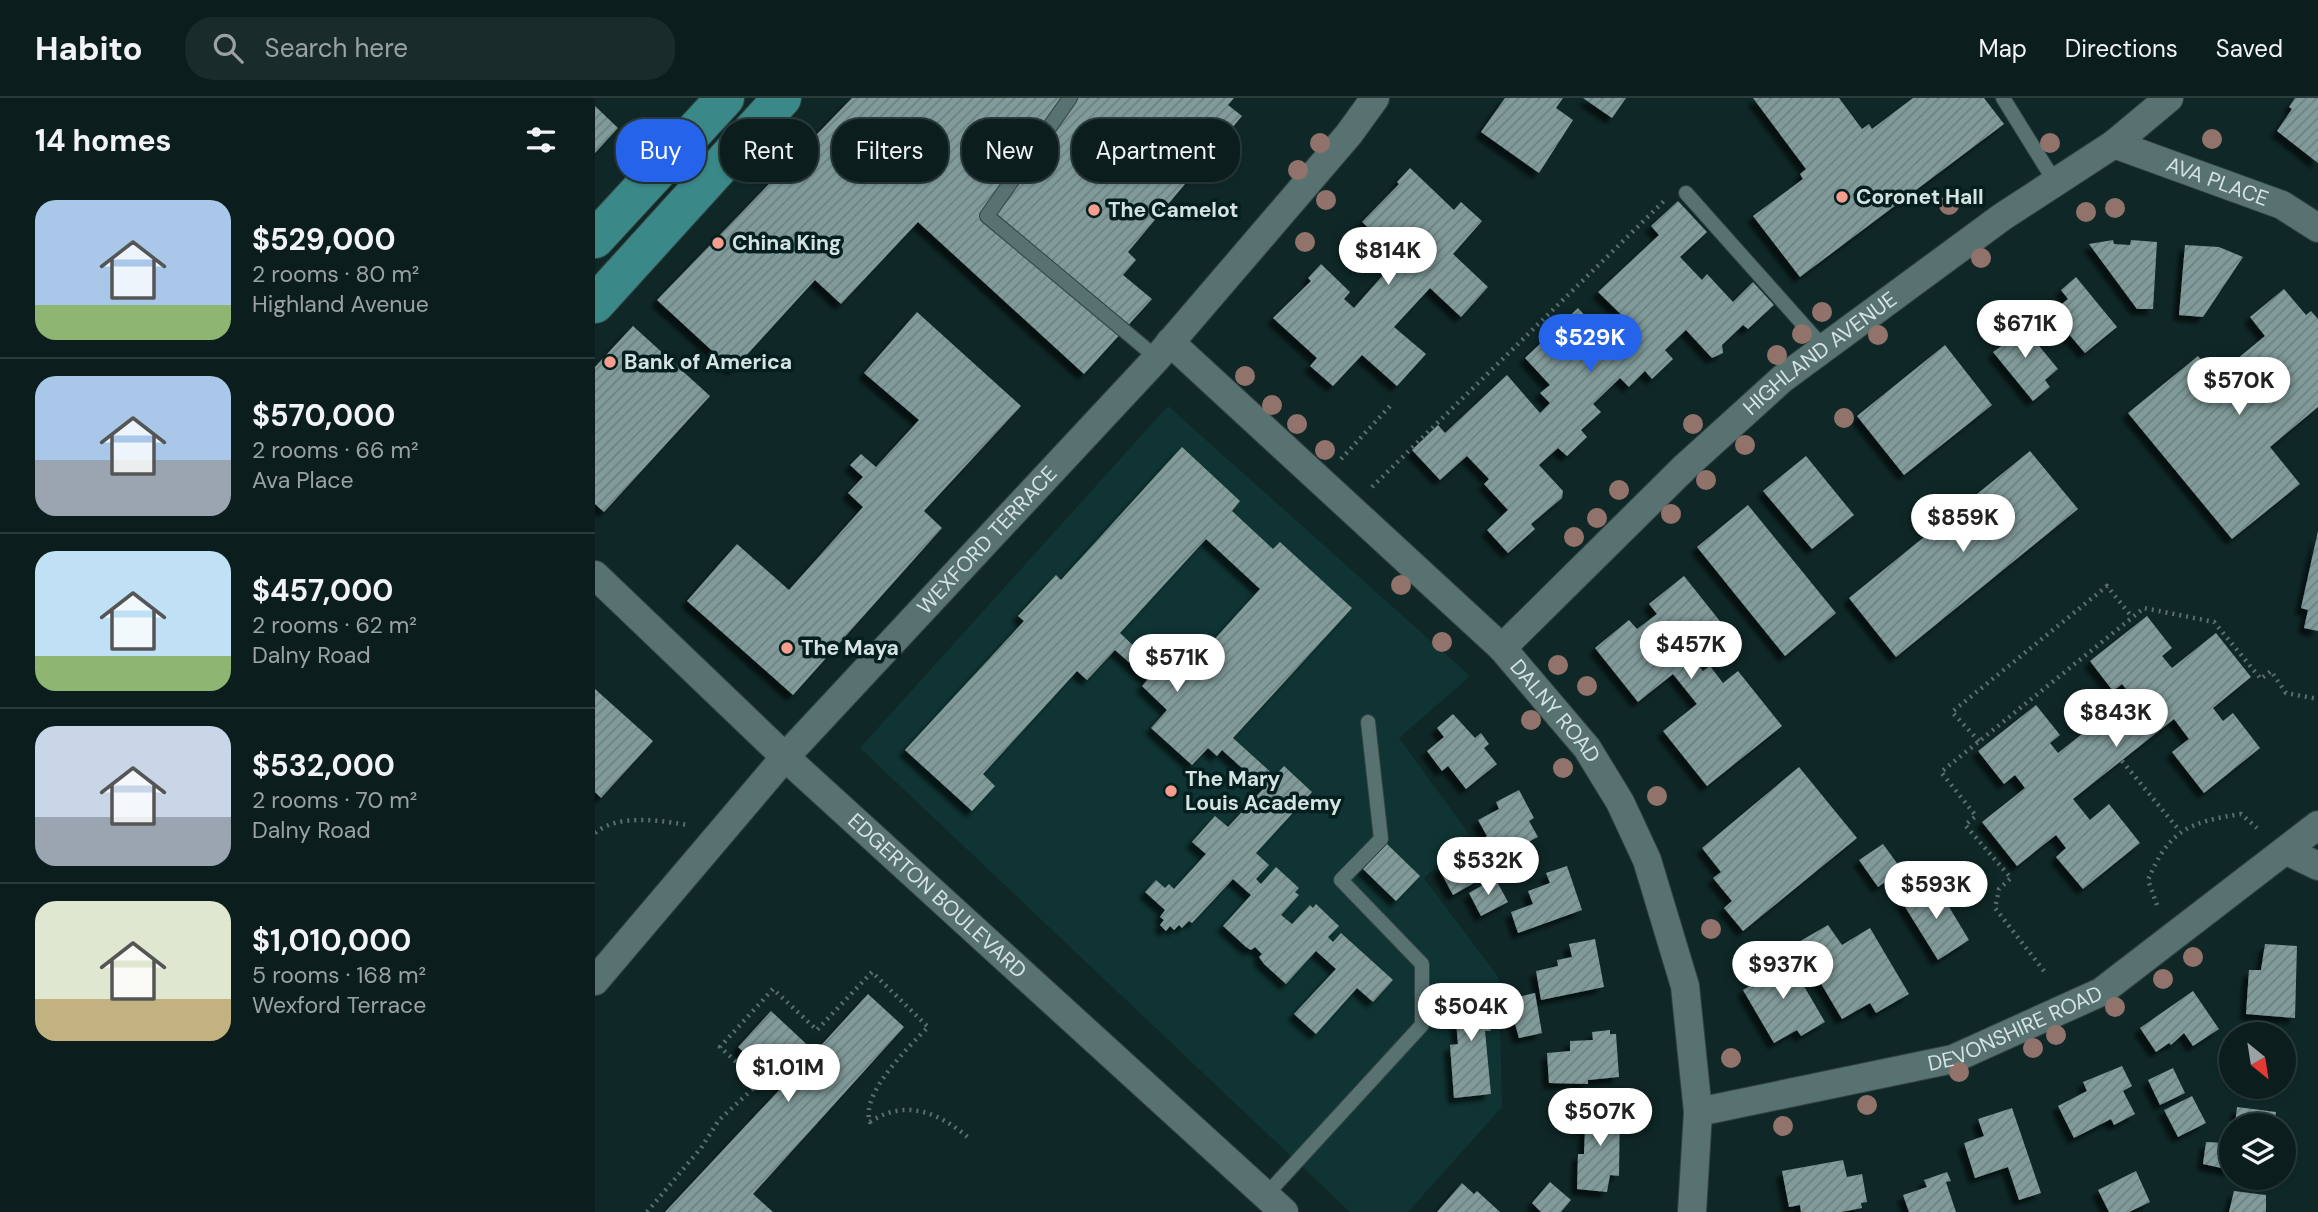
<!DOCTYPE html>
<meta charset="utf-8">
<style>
body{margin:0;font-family:"DM Sans",sans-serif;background:#192b2a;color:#f1f3f6;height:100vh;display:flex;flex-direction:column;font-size:26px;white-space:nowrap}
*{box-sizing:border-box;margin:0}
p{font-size:23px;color:#9aa2a4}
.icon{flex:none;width:38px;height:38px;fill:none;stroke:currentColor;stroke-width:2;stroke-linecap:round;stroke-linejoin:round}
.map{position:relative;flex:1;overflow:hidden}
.side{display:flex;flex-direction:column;background:#0b1e1d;width:595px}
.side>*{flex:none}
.top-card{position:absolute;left:21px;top:21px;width:665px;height:63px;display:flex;gap:14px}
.needle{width:46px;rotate:150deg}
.tools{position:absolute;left:1624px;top:924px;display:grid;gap:14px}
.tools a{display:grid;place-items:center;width:77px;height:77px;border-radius:50%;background:#0b1e1d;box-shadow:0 2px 5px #0004,0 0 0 2px #2b3c3b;font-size:35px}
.price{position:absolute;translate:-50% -60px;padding:0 16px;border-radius:24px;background:#fff;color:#222;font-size:23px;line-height:46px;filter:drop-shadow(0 2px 4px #0008)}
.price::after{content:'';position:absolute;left:50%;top:42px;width:21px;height:16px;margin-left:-10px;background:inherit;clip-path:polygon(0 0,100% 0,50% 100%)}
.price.active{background:#2563eb;color:#fff}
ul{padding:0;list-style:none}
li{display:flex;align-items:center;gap:21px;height:175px;padding:0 35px}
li+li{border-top:2px solid #2b3c3b}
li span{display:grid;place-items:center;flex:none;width:196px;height:140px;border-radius:21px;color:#555}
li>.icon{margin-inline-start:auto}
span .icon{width:84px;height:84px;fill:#fffc;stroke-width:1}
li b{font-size:30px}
h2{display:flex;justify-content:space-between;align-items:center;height:84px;padding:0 35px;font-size:30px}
.pill{padding:0 24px;border-radius:28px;background:#0b1e1d;box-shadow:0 2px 5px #0004,0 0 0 2px #2b3c3b;font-size:24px;line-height:63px}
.pill.active{background:#2563eb;color:#fff}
header{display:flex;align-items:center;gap:42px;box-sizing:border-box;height:98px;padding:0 35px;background:#0b1e1d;border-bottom:2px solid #2b3c3b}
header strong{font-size:33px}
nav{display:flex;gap:38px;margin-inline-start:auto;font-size:24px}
.search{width:490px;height:63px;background:#192b2a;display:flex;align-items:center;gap:18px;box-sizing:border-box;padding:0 24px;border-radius:28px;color:#9aa2a4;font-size:26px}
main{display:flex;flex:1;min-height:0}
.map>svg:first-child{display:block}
.built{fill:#0f3433}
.building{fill:url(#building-hatch);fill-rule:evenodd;filter:url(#shadow)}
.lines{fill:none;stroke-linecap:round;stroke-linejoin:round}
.lane-casing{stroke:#334343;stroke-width:16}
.street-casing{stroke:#334343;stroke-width:30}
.primary-casing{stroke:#334343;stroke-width:40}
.path{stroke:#5a706f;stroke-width:4.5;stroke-dasharray:2 5;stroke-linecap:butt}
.lane{stroke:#587271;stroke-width:14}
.street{stroke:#587271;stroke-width:28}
.primary{stroke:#3a8887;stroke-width:38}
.tree{fill:#92736c}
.poi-dot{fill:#f59d8e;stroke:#051e1e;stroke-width:2.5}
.labels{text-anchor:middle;stroke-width:7;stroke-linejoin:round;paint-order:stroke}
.street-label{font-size:21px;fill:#d5e4e3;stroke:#051e1e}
.poi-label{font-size:21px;font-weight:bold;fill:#d5e4e3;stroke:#051e1e;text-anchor:start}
</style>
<header>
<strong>Habito</strong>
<div class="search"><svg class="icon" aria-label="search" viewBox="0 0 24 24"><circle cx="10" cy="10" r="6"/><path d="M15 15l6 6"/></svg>Search here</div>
<nav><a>Map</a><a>Directions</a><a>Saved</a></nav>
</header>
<main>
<section class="side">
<h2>14 homes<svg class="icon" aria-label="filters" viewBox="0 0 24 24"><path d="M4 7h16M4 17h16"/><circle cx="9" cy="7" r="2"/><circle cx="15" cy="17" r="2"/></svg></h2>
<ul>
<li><span style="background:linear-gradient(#a9c7e8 75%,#8fb573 0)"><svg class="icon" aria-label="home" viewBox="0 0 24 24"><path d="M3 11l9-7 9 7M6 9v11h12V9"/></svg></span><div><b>$529,000</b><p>2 rooms · 80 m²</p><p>Highland Avenue</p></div></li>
<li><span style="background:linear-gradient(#a9c7e8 60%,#9aa5b1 0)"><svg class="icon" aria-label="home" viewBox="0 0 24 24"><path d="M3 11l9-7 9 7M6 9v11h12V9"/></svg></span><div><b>$570,000</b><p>2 rooms · 66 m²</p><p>Ava Place</p></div></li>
<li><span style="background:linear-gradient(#bfe0f5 75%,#8fb573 0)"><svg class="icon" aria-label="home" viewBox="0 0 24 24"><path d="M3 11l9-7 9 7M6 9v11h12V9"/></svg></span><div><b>$457,000</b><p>2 rooms · 62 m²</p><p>Dalny Road</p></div></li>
<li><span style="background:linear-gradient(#c9d6e8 65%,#9aa5b1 0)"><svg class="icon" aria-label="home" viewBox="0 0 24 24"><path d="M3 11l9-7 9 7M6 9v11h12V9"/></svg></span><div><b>$532,000</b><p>2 rooms · 70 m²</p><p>Dalny Road</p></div></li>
<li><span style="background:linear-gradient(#dfe7d0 70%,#c2b280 0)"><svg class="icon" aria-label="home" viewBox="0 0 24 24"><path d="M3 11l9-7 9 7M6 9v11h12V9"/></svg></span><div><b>$1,010,000</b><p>5 rooms · 168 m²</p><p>Wexford Terrace</p></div></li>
</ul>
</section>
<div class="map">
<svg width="1723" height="1114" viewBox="0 0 1723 1114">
<defs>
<pattern id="building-hatch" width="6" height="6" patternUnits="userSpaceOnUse" patternTransform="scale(1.75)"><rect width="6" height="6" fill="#809b9a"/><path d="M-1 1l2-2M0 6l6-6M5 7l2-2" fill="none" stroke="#6d8180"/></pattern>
<filter id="shadow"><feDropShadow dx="-6" dy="6" stdDeviation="2" flood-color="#0009"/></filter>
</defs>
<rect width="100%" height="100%" fill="#0f2827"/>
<path class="built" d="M 573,308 L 875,578 L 804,640 L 874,736 L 829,780 L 904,880 L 907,1009 L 813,1114 L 755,1114 L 265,650 Z"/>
<path class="building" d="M 257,0 L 639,0 L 633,7 L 647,18 L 533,154 L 541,162 L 528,177 L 557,201 L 489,276 L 323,124 L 246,206 L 220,182 L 138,272 L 62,202 Z
M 910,0 L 968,0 L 961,10 L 978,22 L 944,75 L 886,34 Z
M 988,0 L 1031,0 L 1017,20 Z
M 1158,0 L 1244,0 L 1267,31 L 1274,26 L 1277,31 L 1318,0 L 1389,0 L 1409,26 L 1205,179 L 1158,118 L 1208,81 L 1205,76 L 1211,71 Z
M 1700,0 L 1723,0 L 1723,65 L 1682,33 L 1697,11 L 1694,9 Z
M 0,8 L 23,30 L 0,55 Z
M 815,70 L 859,112 L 866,104 L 887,123 L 858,156 L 893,189 L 866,219 L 835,190 L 799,229 L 831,256 L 802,288 L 767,257 L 738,288 L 715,268 L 722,260 L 678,220 L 716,183 L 713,180 L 726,166 L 755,194 L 749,201 L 759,210 L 810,152 L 801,144 L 795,149 L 767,124 L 804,86 L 802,84 Z
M 1083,103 L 1112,134 L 1085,159 L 1107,182 L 1112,176 L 1138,204 L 1158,184 L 1179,207 L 1153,231 L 1148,227 L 1127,247 L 1128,255 L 1117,260 L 1091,232 L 1070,252 L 1078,261 L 1057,281 L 1050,273 L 1034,289 L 1025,280 L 998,306 L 1006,314 L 986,332 L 992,339 L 972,358 L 963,350 L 944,367 L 968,393 L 967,400 L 936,426 L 940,431 L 913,455 L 892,432 L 913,412 L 889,386 L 894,381 L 872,358 L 845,382 L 817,352 L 843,327 L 850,335 L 912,277 L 945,315 L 955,305 L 945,295 L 955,287 L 930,260 L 983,210 L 1018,248 L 1038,228 L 1003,194 L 1064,137 L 1056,128 Z
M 1518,142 L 1519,146 L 1535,147 L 1536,142 L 1562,144 L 1558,211 L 1542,211 L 1494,146 Z
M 1590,147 L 1624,149 L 1648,159 L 1608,219 L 1584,217 Z
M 1481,179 L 1522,229 L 1490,255 L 1456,215 L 1473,201 L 1466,192 Z
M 1689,191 L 1711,217 L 1716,213 L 1723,221 L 1723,309 L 1675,349 L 1705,386 L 1637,441 L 1533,315 L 1603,258 L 1620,279 L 1670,238 L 1655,219 Z
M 322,214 L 426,308 L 329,413 L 347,430 L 198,597 L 92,503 L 142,446 L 194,492 L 268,409 L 253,395 L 268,379 L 255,367 L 266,356 L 281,369 L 324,322 L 269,275 Z
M 1423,222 L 1463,271 L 1450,282 L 1455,289 L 1438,303 L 1398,254 L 1411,245 L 1404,237 Z
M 38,228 L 115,298 L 9,414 L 0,406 L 0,269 Z
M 1350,247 L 1397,307 L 1309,377 L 1262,318 Z
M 587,349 L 645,403 L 637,413 L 678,451 L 685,444 L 757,510 L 638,640 L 680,678 L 689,668 L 717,694 L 661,755 L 674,767 L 661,781 L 666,786 L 681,769 L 704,790 L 700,794 L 704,797 L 686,817 L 697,826 L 715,807 L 718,810 L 721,806 L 744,828 L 733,839 L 738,844 L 746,835 L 798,882 L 778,904 L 762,890 L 721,936 L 699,916 L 741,871 L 721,853 L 691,886 L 669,866 L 664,859 L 667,856 L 660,849 L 656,852 L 651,849 L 628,828 L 656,797 L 638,781 L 597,825 L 594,823 L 587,830 L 584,827 L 579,832 L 575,828 L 571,833 L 565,827 L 569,822 L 565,819 L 570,812 L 550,794 L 561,782 L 570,790 L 574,786 L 579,791 L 611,756 L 597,744 L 620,718 L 633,729 L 669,690 L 627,652 L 622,658 L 613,650 L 597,667 L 556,630 L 572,612 L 547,588 L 553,581 L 520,552 L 492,582 L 482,573 L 388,676 L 400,688 L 377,713 L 310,652 L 429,523 L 423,518 L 461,477 L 466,482 ZM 611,441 L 665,491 L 579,586 L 525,535 Z
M 1435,353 L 1483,411 L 1301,559 L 1254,500 Z
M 1211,358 L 1259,417 L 1217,451 L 1168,393 Z
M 1153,407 L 1241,515 L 1190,558 L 1102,449 Z
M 1723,433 L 1723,533 L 1709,530 L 1713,512 L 1706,510 Z
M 1089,478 L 1132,532 L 1097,560 L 1108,573 L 1115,568 L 1128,585 L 1143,573 L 1187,628 L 1112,688 L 1068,633 L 1102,606 L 1078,576 L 1043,604 L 1000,550 L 1034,522 L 1042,531 L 1062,516 L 1054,506 Z
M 1552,518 L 1577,550 L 1567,558 L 1577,570 L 1621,535 L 1656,579 L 1618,610 L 1628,623 L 1638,615 L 1665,650 L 1609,695 L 1577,654 L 1594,641 L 1579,621 L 1478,701 L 1495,722 L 1514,706 L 1545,745 L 1488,791 L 1461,759 L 1471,750 L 1461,737 L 1422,768 L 1387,724 L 1430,690 L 1420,677 L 1409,686 L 1383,653 L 1441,607 L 1465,637 L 1455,645 L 1463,655 L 1536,597 L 1527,586 L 1518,593 L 1495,563 Z
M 0,591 L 58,643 L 6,700 L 0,694 Z
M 858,616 L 880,640 L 886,635 L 894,646 L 889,650 L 902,666 L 871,691 L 853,668 L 847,673 L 832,653 L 849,639 L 842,630 Z
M 1204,669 L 1262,740 L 1148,833 L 1129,810 L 1137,803 L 1118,780 L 1126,774 L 1107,750 Z
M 924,692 L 939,720 L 934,723 L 943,739 L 897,763 L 887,742 L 892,738 L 883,722 L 904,711 L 901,704 Z
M 792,746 L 825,778 L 801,803 L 768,771 Z
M 1288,746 L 1307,772 L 1283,789 L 1264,762 Z
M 871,755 L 886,781 L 858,797 L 844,771 Z
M 972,768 L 987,812 L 923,835 L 916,814 L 938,806 L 933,793 L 955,785 L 951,775 Z
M 900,780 L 913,804 L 886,818 L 874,795 Z
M 1339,784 L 1374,842 L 1343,862 L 1307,804 Z
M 1233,827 L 1247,847 L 1275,830 L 1314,896 L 1281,915 L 1275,905 L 1247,921 L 1202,845 Z
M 1000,841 L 1009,889 L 946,902 L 941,873 L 963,868 L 962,862 L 977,859 L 974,846 Z
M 1670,846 L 1702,848 L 1700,920 L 1651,916 L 1654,872 L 1666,872 Z
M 1189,854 L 1230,924 L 1206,938 L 1202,932 L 1179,945 L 1148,892 L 1175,876 L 1169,865 Z
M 892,888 L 896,933 L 890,933 L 896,996 L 859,1000 L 855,947 L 863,946 L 858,890 Z
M 1598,893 L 1624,931 L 1598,948 L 1589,935 L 1576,947 L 1574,945 L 1561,954 L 1545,930 Z
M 940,895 L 947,935 L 924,940 L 913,901 Z
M 273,896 L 309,929 L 158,1096 L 178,1114 L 70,1114 L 187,989 L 143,949 L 176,913 L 220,954 Z
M 1015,932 L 1015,936 L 1021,936 L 1024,979 L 993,982 L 993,986 L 954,985 L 952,955 L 975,953 L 975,943 L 998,942 L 997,934 Z
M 1527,968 L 1537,988 L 1528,993 L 1540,1016 L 1519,1027 L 1516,1021 L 1479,1040 L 1463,1008 L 1492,993 L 1488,984 Z
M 1578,970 L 1590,995 L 1565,1007 L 1553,982 Z
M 1597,998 L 1611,1025 L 1583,1039 L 1569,1012 Z
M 991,1006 L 1025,1007 L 1024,1078 L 1015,1077 L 1012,1094 L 982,1091 L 983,1056 L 989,1056 Z
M 1642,1009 L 1681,1014 L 1679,1027 L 1640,1027 Z
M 1417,1010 L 1446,1095 L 1424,1102 L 1413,1069 L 1380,1080 L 1369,1045 L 1389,1038 L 1383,1021 Z
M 1635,1023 L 1636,1072 L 1608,1066 L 1611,1044 L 1632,1045 Z
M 1248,1062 L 1252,1079 L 1267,1076 L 1272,1104 L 1266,1105 L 1267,1110 L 1246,1114 L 1206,1114 L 1205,1107 L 1194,1109 L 1187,1073 Z
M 1541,1073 L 1555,1104 L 1534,1114 L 1514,1114 L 1503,1092 Z
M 1352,1074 L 1356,1083 L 1351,1084 L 1361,1114 L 1314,1114 L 1308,1097 L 1332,1089 L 1329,1082 Z
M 955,1084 L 976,1102 L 966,1114 L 946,1114 L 937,1105 Z
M 867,1085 L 879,1096 L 882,1093 L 905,1114 L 842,1114 Z
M 1639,1093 L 1671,1097 L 1671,1114 L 1634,1114 Z"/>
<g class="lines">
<defs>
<path id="lane" d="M 475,0 L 392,118 L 562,260
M 1408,0 L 1460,84
M 1091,95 L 1229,250
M 671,1097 L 827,927 L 827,866 L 746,782 L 786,741 L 773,624"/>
<g id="street">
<path id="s1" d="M 1519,46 L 1687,107 L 1723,130"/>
<path id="s2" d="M 575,244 L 907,550 L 992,650 L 1025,704 L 1052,762 L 1090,888 L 1103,1014 L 1097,1114"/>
<path id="s3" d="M 0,477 L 190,659 L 689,1114"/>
<path id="s4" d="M 907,550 L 1091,368 L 1187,281 L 1407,119 L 1519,46 L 1574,0"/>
<path d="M 1692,753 L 1723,768"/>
<path id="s5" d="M 0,883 L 190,659 L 562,260 L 754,36 L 780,0"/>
<path id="s6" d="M 1103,1014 L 1358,961 L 1506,894 L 1723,727"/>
</g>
<path id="primary" d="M 0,141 L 130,0
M 0,206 L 187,0"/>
</defs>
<use href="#lane" class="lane-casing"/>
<use href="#street" class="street-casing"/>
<use href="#primary" class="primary-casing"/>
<path class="path" d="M 746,361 L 795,308
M 777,389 L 1070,102
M 1384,643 L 1357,614 L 1512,488 L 1537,519
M 1527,663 L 1584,732
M 0,735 C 24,715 66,723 94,727
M 1562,807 L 1553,782 C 1574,732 1594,724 1646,716 L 1662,730
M 1449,873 L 1400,810 L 1404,791 L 1416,780 L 1370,727 L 1381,718 L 1346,674 L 1549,510 L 1619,524 L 1666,581 L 1676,573 L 1691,595 L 1723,601
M 52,1114 L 106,1050 L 124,1022 L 164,985 L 125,949 L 178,891 L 222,932 L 277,874 L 333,929 C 315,948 265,995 275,1024 C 311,1000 345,1015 375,1041"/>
<use href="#lane" class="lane"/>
<use href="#street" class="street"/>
<use href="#primary" class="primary"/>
</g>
<g class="tree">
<circle cx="1617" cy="41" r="10"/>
<circle cx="725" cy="45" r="10"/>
<circle cx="1455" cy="45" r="10"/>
<circle cx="703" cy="72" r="10"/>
<circle cx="731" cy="102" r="10"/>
<circle cx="1354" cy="107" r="10"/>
<circle cx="1520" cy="110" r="10"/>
<circle cx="1491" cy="114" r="10"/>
<circle cx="710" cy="144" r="10"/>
<circle cx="1386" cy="160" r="10"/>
<circle cx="1227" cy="214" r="10"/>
<circle cx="1207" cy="236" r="10"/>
<circle cx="1283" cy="237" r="10"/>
<circle cx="1182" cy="257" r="10"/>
<circle cx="650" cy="278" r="10"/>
<circle cx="677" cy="307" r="10"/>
<circle cx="1249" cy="320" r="10"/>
<circle cx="702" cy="326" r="10"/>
<circle cx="1098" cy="326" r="10"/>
<circle cx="1150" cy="347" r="10"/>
<circle cx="730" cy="352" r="10"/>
<circle cx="1111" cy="382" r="10"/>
<circle cx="1024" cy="392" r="10"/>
<circle cx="1076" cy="416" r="10"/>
<circle cx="1002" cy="420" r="10"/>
<circle cx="979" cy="439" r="10"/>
<circle cx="806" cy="487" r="10"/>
<circle cx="847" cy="544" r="10"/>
<circle cx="963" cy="567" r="10"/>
<circle cx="992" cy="588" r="10"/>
<circle cx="936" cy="622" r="10"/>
<circle cx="968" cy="670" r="10"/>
<circle cx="1062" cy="698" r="10"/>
<circle cx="1116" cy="831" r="10"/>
<circle cx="1598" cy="859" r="10"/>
<circle cx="1568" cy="881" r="10"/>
<circle cx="1520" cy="909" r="10"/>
<circle cx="1461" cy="937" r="10"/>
<circle cx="1438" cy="950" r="10"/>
<circle cx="1136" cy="960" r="10"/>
<circle cx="1364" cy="974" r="10"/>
<circle cx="1272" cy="1007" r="10"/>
<circle cx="1188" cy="1028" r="10"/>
</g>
<g class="poi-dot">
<circle cx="1247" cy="99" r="7"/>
<circle cx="499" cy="112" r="7"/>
<circle cx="123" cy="145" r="7"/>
<circle cx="15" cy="264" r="7"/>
<circle cx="192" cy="550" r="7"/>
<circle cx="576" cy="693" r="7"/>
</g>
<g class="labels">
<g class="street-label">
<text dy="7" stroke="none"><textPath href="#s1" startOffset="110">AVA PLACE</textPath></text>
<text dy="7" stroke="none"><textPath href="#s4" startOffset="434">HIGHLAND AVENUE</textPath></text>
<text dy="7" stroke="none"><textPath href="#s5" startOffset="590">WEXFORD TERRACE</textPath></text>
<text dy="7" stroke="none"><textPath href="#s2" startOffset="534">DALNY ROAD</textPath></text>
<text dy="7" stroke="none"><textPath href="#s3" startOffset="469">EDGERTON BOULEVARD</textPath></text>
<text dy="7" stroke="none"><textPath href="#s6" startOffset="329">DEVONSHIRE ROAD</textPath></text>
</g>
<g class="poi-label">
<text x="1261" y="106">Coronet Hall</text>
<text x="513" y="119">The Camelot</text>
<text x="137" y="152">China King</text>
<text x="29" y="271">Bank of America</text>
<text x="206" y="557">The Maya</text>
<text x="590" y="688">The Mary<tspan x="590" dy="24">Louis Academy</tspan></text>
</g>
</g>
</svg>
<div class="tools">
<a><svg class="needle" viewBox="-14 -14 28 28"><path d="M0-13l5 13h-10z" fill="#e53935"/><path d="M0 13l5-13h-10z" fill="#9aa2a4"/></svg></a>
<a><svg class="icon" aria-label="layers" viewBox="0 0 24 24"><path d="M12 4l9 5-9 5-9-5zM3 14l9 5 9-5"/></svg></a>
</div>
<b class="price" style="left:793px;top:189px">$814K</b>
<b class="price" style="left:1430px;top:262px">$671K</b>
<b class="price active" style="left:995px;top:276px">$529K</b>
<b class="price" style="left:1644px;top:319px">$570K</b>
<b class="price" style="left:1368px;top:456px">$859K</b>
<b class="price" style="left:1096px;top:583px">$457K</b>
<b class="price" style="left:582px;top:596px">$571K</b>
<b class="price" style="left:1521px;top:651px">$843K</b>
<b class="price" style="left:893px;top:799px">$532K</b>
<b class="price" style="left:1341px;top:823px">$593K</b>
<b class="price" style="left:1188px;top:903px">$937K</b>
<b class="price" style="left:876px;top:945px">$504K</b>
<b class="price" style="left:193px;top:1006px">$1.01M</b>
<b class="price" style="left:1005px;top:1050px">$507K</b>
<div class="top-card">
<a class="pill active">Buy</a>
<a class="pill">Rent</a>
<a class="pill">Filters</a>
<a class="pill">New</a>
<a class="pill">Apartment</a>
</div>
</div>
</main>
